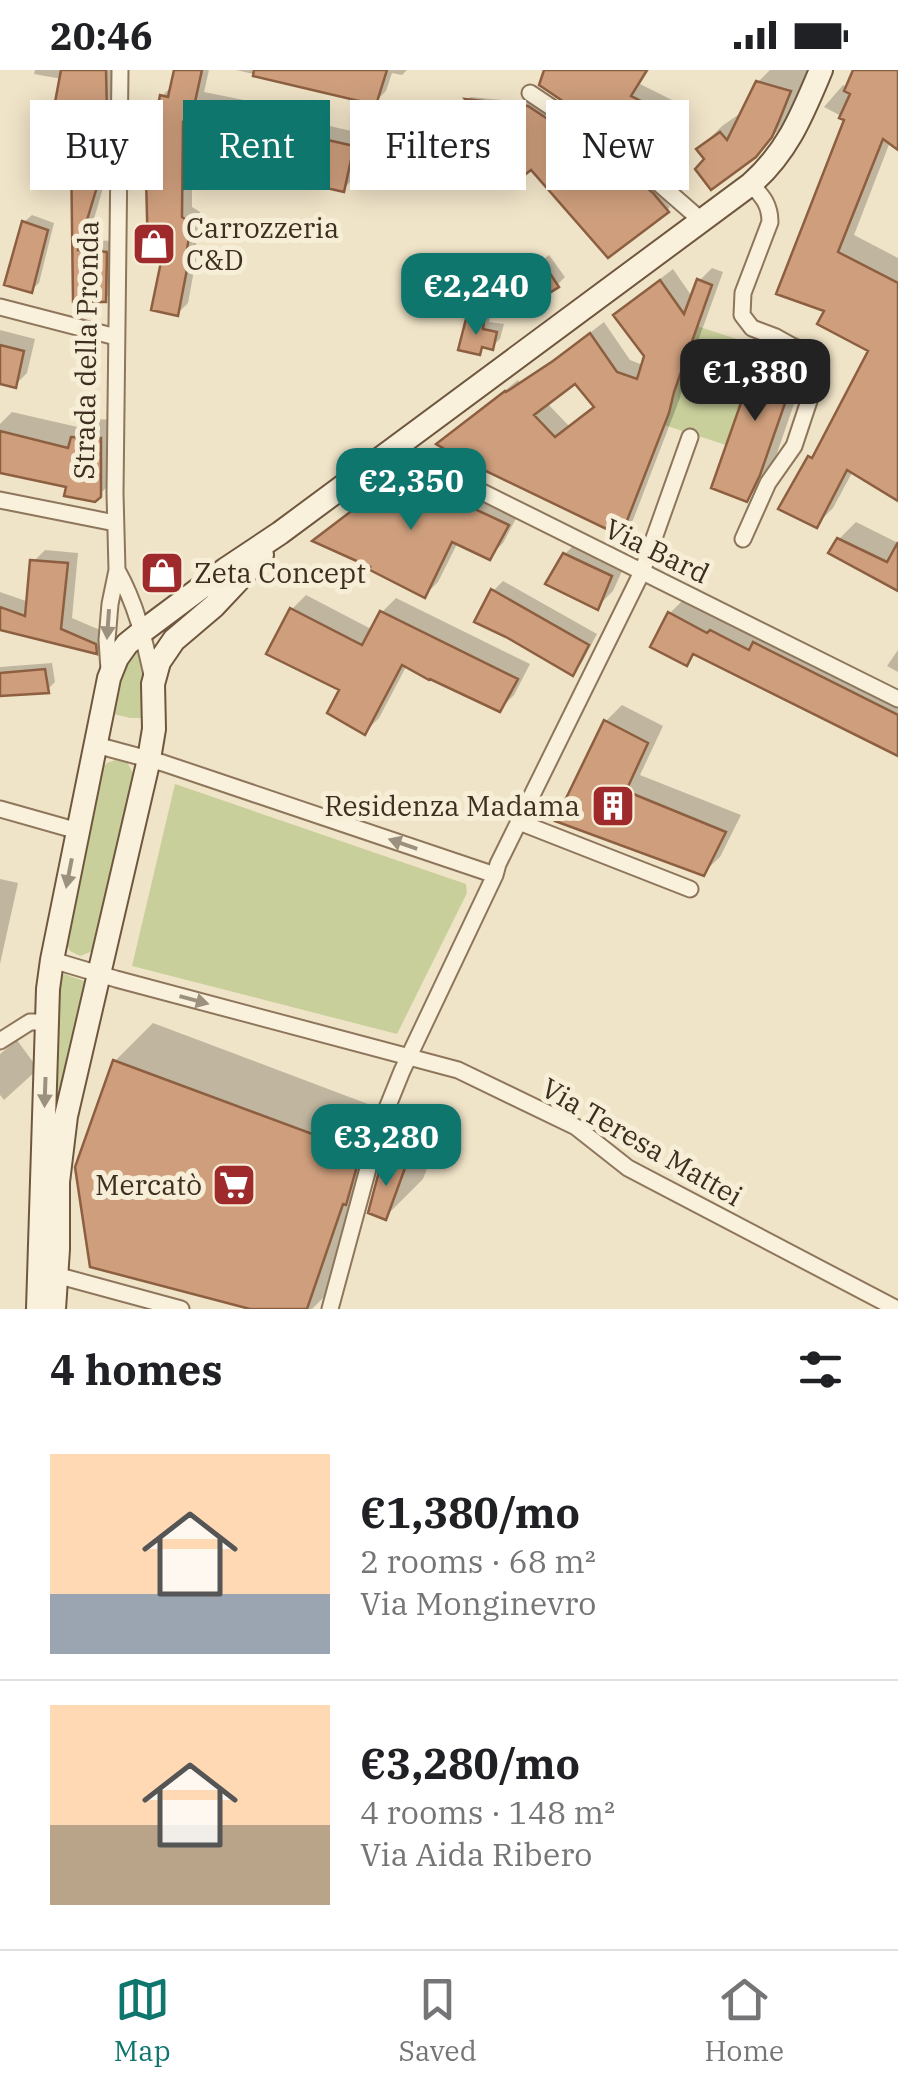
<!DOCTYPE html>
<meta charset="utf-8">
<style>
body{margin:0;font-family:"IBM Plex Serif",serif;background:#f2f2f2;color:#202124;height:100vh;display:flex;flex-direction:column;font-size:38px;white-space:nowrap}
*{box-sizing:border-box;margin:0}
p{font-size:32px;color:#757577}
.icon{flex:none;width:55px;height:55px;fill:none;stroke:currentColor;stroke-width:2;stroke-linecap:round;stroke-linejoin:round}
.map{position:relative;height:1239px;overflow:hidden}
.drawer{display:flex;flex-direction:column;background:#fff;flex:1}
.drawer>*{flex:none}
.banner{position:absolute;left:30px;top:30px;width:840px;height:90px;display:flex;gap:20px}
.price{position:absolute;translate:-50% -85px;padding:0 22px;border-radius:20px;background:#0f766e;color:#fff;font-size:32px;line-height:65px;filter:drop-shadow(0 2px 5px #0008)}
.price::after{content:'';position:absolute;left:50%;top:60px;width:30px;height:22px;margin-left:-15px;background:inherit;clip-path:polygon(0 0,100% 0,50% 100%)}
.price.active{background:#222;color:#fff}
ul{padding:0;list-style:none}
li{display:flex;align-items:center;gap:30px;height:250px;padding:0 50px}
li+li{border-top:2px solid #e0e0e0}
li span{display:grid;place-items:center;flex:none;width:280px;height:200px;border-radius:0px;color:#555}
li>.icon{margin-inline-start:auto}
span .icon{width:120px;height:120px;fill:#fffc;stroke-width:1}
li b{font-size:42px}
h2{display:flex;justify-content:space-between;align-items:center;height:120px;padding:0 50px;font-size:42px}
.tag{padding:0 35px;border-radius:0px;background:#fff;box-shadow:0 5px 25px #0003;font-size:35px;line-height:90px}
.tag.active{background:#0f766e;color:#fff}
.status{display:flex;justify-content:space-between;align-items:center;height:70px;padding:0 50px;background:#fff;direction:ltr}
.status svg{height:28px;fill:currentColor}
.menu{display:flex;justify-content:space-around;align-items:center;height:140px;border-top:2px solid #e0e0e0;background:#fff;font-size:28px;color:#757577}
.menu a{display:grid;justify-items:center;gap:5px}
.menu .active{color:#0f766e}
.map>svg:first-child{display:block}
.green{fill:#c9cf9b}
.shadow{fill:#0003;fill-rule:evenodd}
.building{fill:#cf9f7d;stroke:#8d5f41;stroke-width:2.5;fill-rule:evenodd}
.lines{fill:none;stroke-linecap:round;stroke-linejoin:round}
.street-casing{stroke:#8d765c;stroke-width:19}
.secondary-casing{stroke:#6f573f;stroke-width:26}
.street{stroke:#faf1dc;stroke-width:15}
.secondary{stroke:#faf1dc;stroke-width:22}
.oneway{fill:#9c907e}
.labels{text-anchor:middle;stroke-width:10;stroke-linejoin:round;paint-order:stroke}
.poi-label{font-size:28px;fill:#3d2e20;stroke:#f7eed8;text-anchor:start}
.street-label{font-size:28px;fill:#3d2e20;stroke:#f7eed8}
</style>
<div class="status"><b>20:46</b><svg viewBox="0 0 49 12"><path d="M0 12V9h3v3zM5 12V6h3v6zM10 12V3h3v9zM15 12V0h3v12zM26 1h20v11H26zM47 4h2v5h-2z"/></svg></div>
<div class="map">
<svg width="898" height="1239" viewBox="0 0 898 1239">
<rect width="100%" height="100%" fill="#f0e4c8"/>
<path class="green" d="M 697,256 L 761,277 L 726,375 L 664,355 Z
M 143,577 L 144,648 L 130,648 L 114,644 L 124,591 L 128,582 Z
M 115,690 L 127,692 L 134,705 L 95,880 L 80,886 L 70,881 L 66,873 L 99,701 L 107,693 Z
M 175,714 L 466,814 L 467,823 L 397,964 L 132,896 Z
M 64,904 L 87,912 L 49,1067 L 53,949 L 61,907 Z"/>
<path class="shadow" d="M 35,0 L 117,0 L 118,30 L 108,60 L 116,62 L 113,93 L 109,97 L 88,170 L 117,171 L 116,218 L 105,229 L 76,230 L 74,45 L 62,9 L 34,4 Z
M 177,0 L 209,0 L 204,22 L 273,36 L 268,55 L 258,66 L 192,51 L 192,137 L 200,142 L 195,183 L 197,184 L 188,233 L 177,244 L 165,185 L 149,65 L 156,58 L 162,26 L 173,15 Z
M 236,0 L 407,0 L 402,5 L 392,3 L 386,21 L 375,32 Z
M 547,0 L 649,0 L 640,14 L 676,32 L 652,69 L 640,80 Z
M 770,0 L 812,0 L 786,53 L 747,91 L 708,89 L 699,79 L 722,56 L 745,40 L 758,12 Z
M 856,0 L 898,0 L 898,77 L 890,72 L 854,165 L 898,188 L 898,428 L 853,401 L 833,438 L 816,455 L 810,388 L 820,377 L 871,280 L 827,240 L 847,49 L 824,37 L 843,15 L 848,17 Z
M 471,27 L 532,33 L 635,102 L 656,120 L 670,137 L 667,140 L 531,96 L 444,52 L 447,49 L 494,57 L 468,29 Z
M 280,45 L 365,64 L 355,107 L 343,119 L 268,57 Z
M 32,145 L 54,153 L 39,213 L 31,220 L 24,152 Z
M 549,185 L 565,207 L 557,215 L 529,201 Z
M 712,198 L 723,202 L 685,307 L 680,328 L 633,450 L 621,463 L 440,373 L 518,310 L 519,312 L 569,279 L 604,252 L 630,290 L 643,295 L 646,285 L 617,245 L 629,233 L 673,199 L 693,228 L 699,211 ZM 576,311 L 596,335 L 569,356 L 546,332 Z
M 476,243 L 490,245 L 489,252 L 504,254 L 500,269 L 492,277 L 485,276 L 479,282 L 468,250 Z
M 0,260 L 35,269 L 27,303 L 15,315 L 0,311 Z
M 779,262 L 799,268 L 814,276 L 776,386 L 763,412 L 747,429 L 763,278 Z
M 12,342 L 82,358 L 92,349 L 118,350 L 118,406 L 95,429 L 69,416 L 0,400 L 0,354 Z
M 416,392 L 520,441 L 503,473 L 489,487 L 458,472 L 438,512 L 425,525 L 373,495 L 316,470 L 329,457 Z
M 856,452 L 898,473 L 898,518 L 839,469 Z
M 581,468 L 627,490 L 613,521 L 597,537 L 565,484 Z
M 45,480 L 78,483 L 72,548 L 107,563 L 107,569 L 96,581 L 0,558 L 0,522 L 29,532 L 33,492 Z
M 503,511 L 597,564 L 582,592 L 572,603 L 493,521 Z
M 306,525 L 373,560 L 382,542 L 396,528 L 530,594 L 514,625 L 500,639 L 407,595 L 379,648 L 365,662 L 342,619 L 292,539 Z
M 685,528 L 898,623 L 898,683 L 696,583 L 686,592 L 670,543 Z
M 898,580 L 898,602 L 887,596 Z
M 52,593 L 55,612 L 47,620 L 0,623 L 0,597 Z
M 622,635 L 663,656 L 640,705 L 741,745 L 720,787 L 703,803 L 558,750 L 606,651 Z
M 0,809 L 18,813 L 0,894 Z
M 153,953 L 397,1045 L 385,1091 L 422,1053 L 441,1060 L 423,1109 L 385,1147 L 381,1104 L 377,1103 L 339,1212 L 312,1239 L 260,1239 L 115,991 Z
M 17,970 L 38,999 L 4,1030 L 0,1025 L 0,984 Z"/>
<path class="building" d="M 61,0 L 106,0 L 107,43 L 98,71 L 106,73 L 102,107 L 100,107 L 78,180 L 107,182 L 106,232 L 73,232 L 71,80 L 65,79 L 72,47 L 53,43 Z
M 174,0 L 202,0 L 195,32 L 264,47 L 259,69 L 183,52 L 182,147 L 191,153 L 185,193 L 188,194 L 178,246 L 151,240 L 162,187 L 148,184 L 146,108 L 147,64 L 152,65 L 160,25 L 168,27 Z
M 254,0 L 387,0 L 376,35 L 253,6 Z
M 544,0 L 647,0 L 631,26 L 667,44 L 641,84 L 539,15 Z
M 853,0 L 898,0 L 898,80 L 883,69 L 838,182 L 898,213 L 898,431 L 847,400 L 817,458 L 778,439 L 808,386 L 812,388 L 868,281 L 817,254 L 824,241 L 776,224 L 844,50 L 839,48 L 850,24 L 844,21 Z
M 756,11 L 791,21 L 779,51 L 772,67 L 756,87 L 711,120 L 695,99 L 704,89 L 696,79 L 720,62 L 727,70 Z
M 465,29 L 528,36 L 632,105 L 653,123 L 669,142 L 608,188 L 531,100 L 522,107 L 433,86 L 442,51 L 493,60 Z
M 266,56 L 354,76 L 344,122 L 255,102 Z
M 22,151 L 48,160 L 32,223 L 4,215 Z
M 541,190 L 559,217 L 543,227 L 525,200 Z
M 697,209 L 712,215 L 674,322 L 669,343 L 621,466 L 463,390 L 436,374 L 505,321 L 506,322 L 553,291 L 590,263 L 617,302 L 637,309 L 644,286 L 613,245 L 660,210 L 684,244 ZM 575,314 L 594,337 L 555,367 L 534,345 Z
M 466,249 L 484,252 L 483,259 L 497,262 L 493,280 L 482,277 L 480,285 L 458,280 Z
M 0,275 L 24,281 L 16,318 L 0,314 Z
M 761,276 L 782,284 L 799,293 L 760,405 L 747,432 L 711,418 Z
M 0,361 L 68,378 L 71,367 L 101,368 L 101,427 L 95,432 L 64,426 L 66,417 L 0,403 Z
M 400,404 L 509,455 L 490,490 L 452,472 L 425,528 L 368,499 L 370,497 L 312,471 Z
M 837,468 L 887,492 L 898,472 L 898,521 L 828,483 Z
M 563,483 L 612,506 L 598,540 L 545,514 Z
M 30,490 L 68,493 L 61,559 L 96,574 L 97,584 L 0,560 L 0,537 L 25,546 Z
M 491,519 L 589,575 L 573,606 L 506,567 L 474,552 Z
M 290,538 L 362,575 L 380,541 L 518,609 L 500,642 L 430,609 L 429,610 L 402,595 L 365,665 L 327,643 L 339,620 L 266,584 Z
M 668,542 L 707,563 L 710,560 L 749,580 L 753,572 L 898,645 L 898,686 L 693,584 L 687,596 L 650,577 Z
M 45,599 L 49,623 L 0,626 L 0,603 Z
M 604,650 L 648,673 L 626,721 L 726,762 L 704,806 L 555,751 Z
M 113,990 L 361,1082 L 346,1135 L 343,1134 L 307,1239 L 250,1239 L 90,1197 L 75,1097 Z
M 382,1090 L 405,1098 L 386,1150 L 368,1143 Z"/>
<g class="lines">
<defs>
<path id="street" d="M 530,23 L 639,96 L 702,151
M 0,237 L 116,267
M 394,378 L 898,629
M 0,430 L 115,453
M 743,469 L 768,413 L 794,376 L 819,301 L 817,290 L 776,267 L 752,258 L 742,245 L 743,223 L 770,152 C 770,134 762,126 751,114
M 117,500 C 136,534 144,568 152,605
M 109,600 L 107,570 L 110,534 L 117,500 L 115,423 L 120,0
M 96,675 L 163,693 L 495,805
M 0,739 L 78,761
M 519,752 L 690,819
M 52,890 L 116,909 L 458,1000 L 576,1057 L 628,1098 L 897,1239
M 0,971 L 30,952 L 46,952
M 56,1205 L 181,1239
M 330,1239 L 379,1058 L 402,1001 L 495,805 L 498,794 L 642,502 L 690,367"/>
<path id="secondary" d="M 38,1239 L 48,919 L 52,890 L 103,638 L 109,608 L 117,588 L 127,574 L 143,561 L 226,499 L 280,463 L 751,114 C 788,81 802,45 821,0
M 54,1239 L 58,1179 L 58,1112 L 66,1046 L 149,689 L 154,659 L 153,614 L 159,592 L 174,570 L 214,536 L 262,485"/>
</defs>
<use href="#street" class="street-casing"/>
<use href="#secondary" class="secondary-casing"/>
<use href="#street" class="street"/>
<use href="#secondary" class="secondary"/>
</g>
<defs><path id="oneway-solid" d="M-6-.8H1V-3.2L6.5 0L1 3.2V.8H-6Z" transform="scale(2.5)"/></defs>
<g class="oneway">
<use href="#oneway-solid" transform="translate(108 554) rotate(94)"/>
<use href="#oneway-solid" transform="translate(403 774) rotate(-161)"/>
<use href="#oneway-solid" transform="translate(69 803) rotate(101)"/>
<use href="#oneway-solid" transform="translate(194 930) rotate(15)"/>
<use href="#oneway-solid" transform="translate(45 1022) rotate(92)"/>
</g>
<defs>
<symbol id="shop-square" viewBox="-11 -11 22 22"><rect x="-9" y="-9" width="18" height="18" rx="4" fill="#9e2a2b" stroke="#f7eed8"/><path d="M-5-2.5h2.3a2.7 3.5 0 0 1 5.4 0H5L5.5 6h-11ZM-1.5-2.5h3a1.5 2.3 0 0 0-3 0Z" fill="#fff"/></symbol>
<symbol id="building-square" viewBox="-11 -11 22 22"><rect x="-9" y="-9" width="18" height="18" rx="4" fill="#9e2a2b" stroke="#f7eed8"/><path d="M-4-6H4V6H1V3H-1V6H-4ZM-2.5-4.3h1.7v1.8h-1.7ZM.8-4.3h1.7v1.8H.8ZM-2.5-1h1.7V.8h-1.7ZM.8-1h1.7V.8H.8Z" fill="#fff"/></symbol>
<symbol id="supermarket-square" viewBox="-11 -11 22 22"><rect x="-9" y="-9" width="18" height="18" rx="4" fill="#9e2a2b" stroke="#f7eed8"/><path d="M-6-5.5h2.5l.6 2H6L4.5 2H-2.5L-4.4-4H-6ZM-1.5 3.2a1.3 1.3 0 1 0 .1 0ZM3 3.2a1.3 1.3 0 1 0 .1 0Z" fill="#fff"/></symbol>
</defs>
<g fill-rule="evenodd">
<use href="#shop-square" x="129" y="149" width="50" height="50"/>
<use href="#shop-square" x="137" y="478" width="50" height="50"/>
<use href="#building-square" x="588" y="711" width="50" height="50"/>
<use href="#supermarket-square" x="209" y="1090" width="50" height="50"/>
</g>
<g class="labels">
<g class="poi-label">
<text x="186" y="168">Carrozzeria<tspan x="186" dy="32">C&amp;D</tspan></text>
<text x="194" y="513">Zeta Concept</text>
<text x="580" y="746" text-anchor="end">Residenza Madama</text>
<text x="202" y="1125" text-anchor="end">Mercatò</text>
</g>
<g class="street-label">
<text transform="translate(86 280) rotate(-89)" y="10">Strada della Pronda</text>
<text transform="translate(657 481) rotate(26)" y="10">Via Bard</text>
<text transform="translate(642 1072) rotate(30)" y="10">Via Teresa Mattei</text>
</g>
</g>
</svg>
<b class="price" style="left:476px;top:268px">€2,240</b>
<b class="price active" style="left:755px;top:354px">€1,380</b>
<b class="price" style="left:411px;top:463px">€2,350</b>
<b class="price" style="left:386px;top:1119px">€3,280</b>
<div class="banner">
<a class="tag">Buy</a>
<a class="tag active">Rent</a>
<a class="tag">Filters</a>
<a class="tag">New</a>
</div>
</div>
<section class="drawer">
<h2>4 homes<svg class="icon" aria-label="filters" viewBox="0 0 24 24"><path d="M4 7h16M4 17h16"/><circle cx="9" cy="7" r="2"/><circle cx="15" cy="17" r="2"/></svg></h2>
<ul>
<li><span style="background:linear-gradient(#ffd9b3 70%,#9aa5b1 0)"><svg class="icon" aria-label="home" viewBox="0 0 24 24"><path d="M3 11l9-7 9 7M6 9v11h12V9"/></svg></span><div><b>€1,380/mo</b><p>2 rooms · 68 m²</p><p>Via Monginevro</p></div></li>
<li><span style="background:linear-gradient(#ffd9b3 60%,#b9a48a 0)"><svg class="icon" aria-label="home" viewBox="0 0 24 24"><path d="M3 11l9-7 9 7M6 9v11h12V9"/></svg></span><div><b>€3,280/mo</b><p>4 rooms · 148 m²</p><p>Via Aida Ribero</p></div></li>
</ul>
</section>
<nav class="menu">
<a class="active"><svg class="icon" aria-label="map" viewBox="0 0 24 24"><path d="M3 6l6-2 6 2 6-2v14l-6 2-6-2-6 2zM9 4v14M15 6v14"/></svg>Map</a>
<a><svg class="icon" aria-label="saved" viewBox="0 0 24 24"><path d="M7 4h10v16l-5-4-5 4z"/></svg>Saved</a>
<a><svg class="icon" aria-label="home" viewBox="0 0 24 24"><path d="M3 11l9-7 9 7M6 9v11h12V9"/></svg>Home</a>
</nav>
